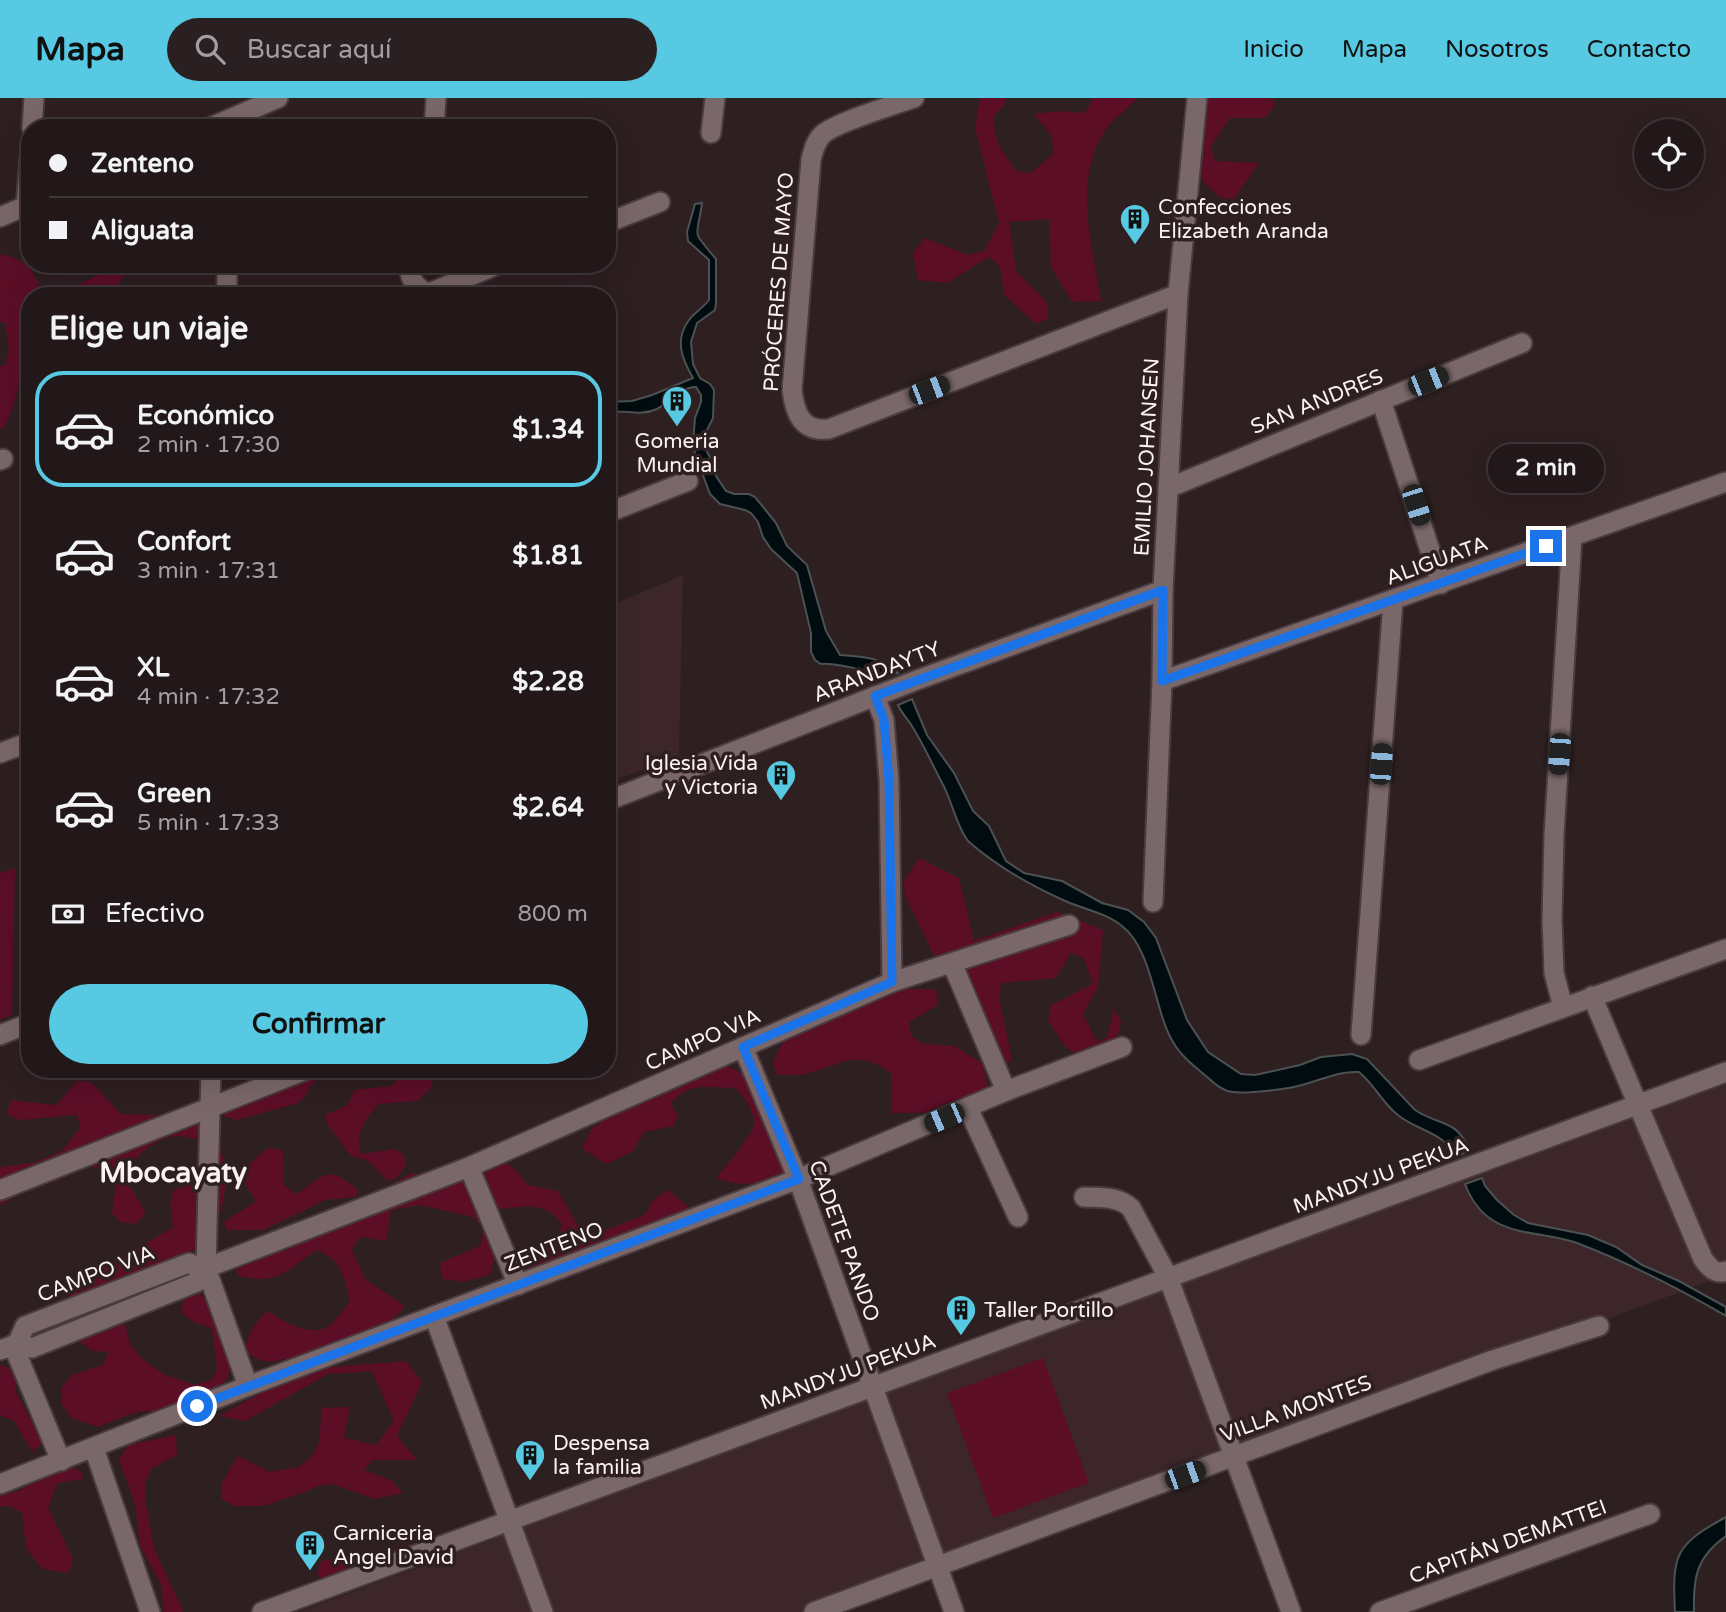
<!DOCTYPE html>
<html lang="es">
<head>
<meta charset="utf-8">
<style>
  :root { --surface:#221719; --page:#2a2022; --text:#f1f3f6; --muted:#a29fa2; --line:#3f3638; --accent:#57c9e2 }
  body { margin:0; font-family:"Varela Round",sans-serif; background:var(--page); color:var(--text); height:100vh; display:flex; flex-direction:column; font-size:26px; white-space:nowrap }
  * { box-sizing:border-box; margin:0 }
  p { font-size:23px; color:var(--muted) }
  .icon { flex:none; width:38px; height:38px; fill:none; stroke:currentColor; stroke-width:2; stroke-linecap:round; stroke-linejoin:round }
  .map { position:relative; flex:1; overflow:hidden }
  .details { position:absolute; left:21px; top:189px; width:595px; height:791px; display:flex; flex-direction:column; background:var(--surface); border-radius:28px; box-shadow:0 7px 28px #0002,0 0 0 2px var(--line) }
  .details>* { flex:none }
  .hud { position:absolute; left:21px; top:21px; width:595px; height:154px; border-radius:28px; box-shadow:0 7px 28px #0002,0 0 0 2px var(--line); display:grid; align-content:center; height:154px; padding:0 28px; background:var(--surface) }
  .tools { position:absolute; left:1634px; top:21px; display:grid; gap:14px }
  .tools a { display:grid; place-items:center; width:70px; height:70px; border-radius:50%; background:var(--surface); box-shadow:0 7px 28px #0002,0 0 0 2px var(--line); font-size:35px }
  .end { position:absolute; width:32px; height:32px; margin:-16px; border:9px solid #1a73e8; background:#fff; box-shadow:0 0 0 4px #fff }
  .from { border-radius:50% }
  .bubble { position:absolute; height:49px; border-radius:24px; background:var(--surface); box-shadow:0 7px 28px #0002,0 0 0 2px var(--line); font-size:23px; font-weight:800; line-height:49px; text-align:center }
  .car { position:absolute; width:21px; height:42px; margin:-21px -10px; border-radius:9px; box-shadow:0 0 5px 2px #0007; background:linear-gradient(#222 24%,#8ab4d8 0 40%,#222 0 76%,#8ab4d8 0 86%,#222 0) }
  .hud b { display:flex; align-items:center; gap:24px; height:66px; font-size:26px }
  .hud b+b { border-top:2px solid var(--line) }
  .hud i { width:18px; height:18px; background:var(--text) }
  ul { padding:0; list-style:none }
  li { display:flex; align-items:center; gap:21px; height:116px; margin:0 14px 10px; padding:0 14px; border:4px solid transparent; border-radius:28px }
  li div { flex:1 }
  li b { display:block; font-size:26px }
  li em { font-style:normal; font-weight:800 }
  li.active { border-color:var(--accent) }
  li>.icon { width:63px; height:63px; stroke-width:1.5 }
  h2 { padding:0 28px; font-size:32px; line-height:84px }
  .pay { display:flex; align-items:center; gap:18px; height:77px; padding:0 28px; font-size:26px }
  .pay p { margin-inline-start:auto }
  .cta { display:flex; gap:14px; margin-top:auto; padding:14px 28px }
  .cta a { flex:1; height:80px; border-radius:42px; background:var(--accent); color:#111; font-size:28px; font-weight:800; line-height:80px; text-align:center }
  header { display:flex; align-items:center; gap:42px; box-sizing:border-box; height:98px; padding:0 35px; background:var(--accent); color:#111 }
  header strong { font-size:33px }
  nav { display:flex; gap:38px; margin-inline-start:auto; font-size:24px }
  .search { width:490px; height:63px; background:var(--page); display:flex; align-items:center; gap:18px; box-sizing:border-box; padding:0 24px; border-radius:38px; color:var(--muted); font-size:26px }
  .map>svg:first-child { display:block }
  .built { fill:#3c262a }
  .green { fill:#5c0e27 }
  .water { fill:#000c0f; stroke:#4c5153; stroke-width:2 }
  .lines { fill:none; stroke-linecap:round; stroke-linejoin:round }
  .minor-casing { stroke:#493b3e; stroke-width:23 }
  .tertiary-casing { stroke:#493b3e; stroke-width:23 }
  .minor { stroke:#7a6769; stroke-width:19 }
  .tertiary { stroke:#7a6769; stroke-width:19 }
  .route { stroke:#1a73e8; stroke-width:9 }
  .labels { text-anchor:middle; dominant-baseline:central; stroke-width:7; stroke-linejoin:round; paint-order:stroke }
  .poi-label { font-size:21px; fill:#fdf2f3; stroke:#2e1f21; text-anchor:start }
  .street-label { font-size:21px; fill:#fdf2f3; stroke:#2e1f21 }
  .district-label { font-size:28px; font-weight:bold; fill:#fdf2f3; stroke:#2e1f21 }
</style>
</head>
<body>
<header>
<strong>Mapa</strong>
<div class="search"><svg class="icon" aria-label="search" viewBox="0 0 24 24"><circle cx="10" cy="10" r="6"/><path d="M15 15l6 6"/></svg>Buscar aquí</div>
<nav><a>Inicio</a><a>Mapa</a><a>Nosotros</a><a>Contacto</a></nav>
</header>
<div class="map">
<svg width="1726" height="1514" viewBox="0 0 1726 1514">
  <rect width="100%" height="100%" fill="#2e1f21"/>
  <g class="built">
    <polygon points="683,477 679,658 607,685 607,509"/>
    <polygon points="1726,980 1726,1177 815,1514 299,1514"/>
  </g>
  <g class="green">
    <path d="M980 0H1006L1004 7 994 18C993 41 1003 55 1016 73L1031 75 1053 56 1052 39 1034 16 1061 13 1085 15 1093 0H1138C1128 10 1115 19 1107 30 1071 80 1093 148 1101 203L1072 204 1051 169 1049 121 1009 124 1016 173 1048 206V220L1036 226 1004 197 1000 168 989 159 947 185 918 182 913 155 925 140 968 157 984 153 999 125 975 30Z"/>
    <polygon points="1208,0 1267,0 1273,1 1275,7 1265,20 1230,20 1211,48 1215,63 1259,65 1234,101 1220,100 1200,80"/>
    <path d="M0 156C27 162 31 169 42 193L40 198H30V216L27 219C24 246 20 315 0 332V269L5 266 9 250 5 226 0 223Z"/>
    <path d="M111 166H134L118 185 116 198H58C74 185 102 180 111 166Z"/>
    <path d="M919 760 959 780 974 843 1057 814 1103 832 1098 889 1083 916 1097 944 1107 940 1114 911 1121 923 1114 955 1102 962C1067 955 1067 953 1048 922L1051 907C1067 901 1077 892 1093 886L1084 860 1071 855 1056 880 1001 885 999 899 1012 962 990 973 906 800 903 784Z"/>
    <polygon points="15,770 12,917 0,922 0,775"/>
    <path d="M886 891H936L938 907 909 924 911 938 924 946 954 948 982 965 990 996 985 1014 892 1015 891 975C855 950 844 966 809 975 798 978 786 977 776 977L773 963 788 935Z"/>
    <path d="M718 961 770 993 779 1009 790 1056 787 1074C768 1086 737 1090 717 1080 724 1071 750 1038 753 1030 757 1015 745 1000 736 990 710 990 688 982 671 1006L678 1018 673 1028 644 1034 632 1054 606 1066 582 1050 592 1030 660 984Z"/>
    <polygon points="310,971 371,971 361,983 322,973 299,1005 237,1022 221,1017 221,1009"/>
    <path d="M397 971H433L432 989 417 1003 378 1006C365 1025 355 1033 361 1056L395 1051 404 1058 406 1068 395 1081 388 1083 368 1063 350 1057 326 1024V1017L347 1007 355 992 392 988 401 977Z"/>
    <path d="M77 983 91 984 121 1016 201 1019 212 1029 229 1074 217 1131 201 1149 126 1185 97 1196 67 1199V1183C110 1172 135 1149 173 1130L170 1103 173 1093 202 1081 201 1043C168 1030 150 1046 128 1068V1085L146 1115 136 1126 121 1124 112 1115 116 1086 107 1075 89 1067 71 1071 59 1082 25 1093 0 1107V1069L36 1064 62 1053 80 1030 77 1017 19 1022 7 1016 11 1002 56 1007Z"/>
    <path d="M268 1050 283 1052 284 1087 296 1096C327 1077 326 1065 358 1092L356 1099 325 1102 263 1132H227L224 1124 256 1103 238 1075Z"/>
    <path d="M505 1064 517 1073 528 1087 558 1093 583 1137 597 1136 642 1118 646 1115 654 1101 668 1092 689 1109 669 1128 592 1148 531 1174 514 1173 503 1161 514 1150 529 1154 557 1144 562 1126C544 1102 524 1109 497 1111L499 1132 491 1176 464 1184 442 1181 440 1165 480 1148 484 1130 473 1119 419 1107 391 1112 386 1143 360 1139 352 1152 365 1181 405 1208 389 1226 324 1252 277 1263H262L245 1254C248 1235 254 1225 268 1213 283 1223 309 1239 327 1229 336 1224 344 1210 350 1203 343 1178 343 1163 317 1152 284 1174 279 1187 238 1178L234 1163 245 1156 285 1153 411 1075 454 1078 477 1098 475 1081Z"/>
    <polygon points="198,1195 241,1233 227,1281 207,1301 179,1312 136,1314 98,1329 71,1320 62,1307 62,1289 72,1277 103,1267 108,1254 93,1253 80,1244 82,1229 124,1222 130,1246 141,1260 165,1277 195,1287 213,1281 217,1270 212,1230 198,1226 181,1215 184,1200"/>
    <polygon points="1043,1260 1089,1385 993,1420 947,1295"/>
    <polygon points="406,1263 422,1284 397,1338 417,1362 373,1362 364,1372 391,1382 403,1395 375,1401 332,1386 318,1388 305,1394 263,1408 234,1408 221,1401 221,1386 238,1358 270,1374 299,1369 312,1358 319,1344 322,1310 350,1309 344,1340 376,1347 394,1323 372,1273 328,1276 245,1323 219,1318 305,1271"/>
    <polygon points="0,1267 7,1269 16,1279 16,1294 43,1345 32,1354 14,1323 0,1317"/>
    <polygon points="176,1337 177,1357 151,1371 145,1385 145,1402 154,1450 183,1512 182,1514 164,1514 161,1487 140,1448 135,1406 119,1362 128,1347"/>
    <polygon points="67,1368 82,1374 83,1381 57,1385 48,1410 73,1461 69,1475 42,1471 26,1450 22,1415 10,1408 0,1409 0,1396 16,1394"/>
    <polygon points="419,1444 430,1448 329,1486 317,1477 321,1463 380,1454"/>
  </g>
  <g class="water">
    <path d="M702 105C697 142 690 130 716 161V206L715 212 697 225 691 244 693 266 700 280 710 286 714 292 713 320 705 336V350L713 365 716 378 726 393 734 396H749L755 399 776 425 787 448 807 467 826 533 840 557C858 558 887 560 898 575L885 579C879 574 828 564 821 566L815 562 811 554V535L797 475 771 451 763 439 758 424 751 415 745 412 720 406 710 396 695 356 693 345 695 320 701 304V297L696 289C681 289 670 304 657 311 639 319 625 311 607 314V304L632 303 652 297 693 280C682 261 674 242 689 222 694 215 703 210 709 202V162L688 143 687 134 695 106Z"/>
    <path d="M912 601 927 637 954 675 973 713 989 728 1006 763 1024 775 1062 783 1102 805 1128 812 1144 824 1156 840 1187 922 1208 954 1241 976 1255 977 1300 967 1321 959 1352 956 1367 961 1415 1012C1441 1029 1456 1020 1470 1053L1456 1058C1444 1035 1419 1033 1399 1018 1382 1005 1375 987 1359 974 1337 973 1322 982 1302 987 1288 991 1248 996 1233 994 1222 993 1214 985 1206 978 1194 968 1181 958 1173 944 1154 913 1153 852 1122 828 1105 814 1082 811 1063 802 1030 787 996 768 968 743 955 726 952 701 941 683 931 664 922 643 910 625 905 618 901 614 898 607Z"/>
    <path d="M1482 1080 1485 1088 1497 1102 1514 1117 1528 1125 1588 1137 1616 1149 1642 1167 1679 1183 1726 1209V1218C1678 1190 1629 1165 1577 1145 1550 1135 1519 1138 1494 1123 1479 1114 1471 1102 1465 1086Z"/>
    <path d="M1726 1419V1438C1696 1459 1693 1480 1694 1514H1675C1672 1456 1675 1447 1726 1419Z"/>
  </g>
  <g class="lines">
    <g class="minor-casing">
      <g id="minor">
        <path d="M914 0C894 7 834 25 822 37 815 44 813 54 811 62L792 292C795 316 802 334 829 331L1178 196"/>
        <polyline points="32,30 34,0"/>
        <polyline points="209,30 278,0"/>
        <polyline points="434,30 436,0"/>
        <polyline points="711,35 715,0"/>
        <polyline points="26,108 30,58"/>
        <polyline points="0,119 30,106"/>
        <polyline points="607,125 660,104"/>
        <path d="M411 166C407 181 416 188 427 196L499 166"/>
        <polyline points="227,198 227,166"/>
        <polyline points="1381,302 1441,486"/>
        <polyline points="0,362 3,361"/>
        <polyline points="1168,390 1522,245"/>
        <polyline points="607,415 688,383"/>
        <polyline points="1162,583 1726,384"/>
        <polyline points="875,598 884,622 889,682 892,884"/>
        <polyline points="0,655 30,644"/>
        <polyline points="607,703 917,582 1163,492"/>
        <polyline points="1153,804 1162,583 1163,492 1178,196 1197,0"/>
        <polyline points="952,865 1006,993"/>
        <path d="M1592 898 1703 1161C1709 1169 1715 1177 1726 1173"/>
        <polyline points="1563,909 1554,875 1552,822 1554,737 1572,439"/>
        <polyline points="0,937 30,925"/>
        <polyline points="1361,937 1393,503"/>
        <polyline points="743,949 798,1081 954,1514"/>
        <polyline points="1419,962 1726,851"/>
        <polyline points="211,971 206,1170 248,1288"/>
        <polyline points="968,1010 1018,1119"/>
        <polyline points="469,1069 518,1187"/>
        <polyline points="0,1092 308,971"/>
        <path d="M1084 1099C1101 1100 1118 1098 1131 1110L1168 1179 1291 1514"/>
        <polyline points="434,1218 543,1514"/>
        <polyline points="17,1246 25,1228 189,1165 202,1171 206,1170 469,1069 892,884 1069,827"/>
        <polyline points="13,1247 61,1363"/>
        <polyline points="0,1252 17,1246 32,1250 197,1184 202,1171"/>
        <polyline points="94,1350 150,1514"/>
        <polyline points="0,1386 248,1288 798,1081 1006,993 1122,949"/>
        <polyline points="814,1514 1493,1262 1599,1228"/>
        <polyline points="1380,1514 1650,1416"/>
      </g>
    </g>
    <g class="tertiary-casing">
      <polyline id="tertiary" points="262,1514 1726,974"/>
    </g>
    <use href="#minor" class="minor"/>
    <use href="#tertiary" class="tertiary"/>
  </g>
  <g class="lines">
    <polyline class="route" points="197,1308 799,1081 743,949 892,884 889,682 884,622 875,598 1163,492 1162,583 1546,448"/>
  </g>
  <defs>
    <g id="building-pin" transform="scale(1.575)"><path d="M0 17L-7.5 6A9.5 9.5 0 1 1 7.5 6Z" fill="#57c9e2" stroke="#2e1f21"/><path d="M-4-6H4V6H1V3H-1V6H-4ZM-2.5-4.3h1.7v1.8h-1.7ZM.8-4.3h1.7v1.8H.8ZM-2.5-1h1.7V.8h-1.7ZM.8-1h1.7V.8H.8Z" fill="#111"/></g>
  </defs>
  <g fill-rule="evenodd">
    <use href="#building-pin" x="1135" y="121"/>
    <use href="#building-pin" x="677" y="303"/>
    <use href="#building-pin" x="781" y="677"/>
    <use href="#building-pin" x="961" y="1212"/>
    <use href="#building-pin" x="530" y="1357"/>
    <use href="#building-pin" x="310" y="1447"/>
  </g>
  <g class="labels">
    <g class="poi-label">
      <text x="1158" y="109">Confecciones<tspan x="1158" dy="24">Elizabeth Aranda</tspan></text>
      <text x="677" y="343" text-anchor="middle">Gomeria<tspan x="677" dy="24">Mundial</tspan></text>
      <text x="758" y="665" text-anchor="end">Iglesia Vida<tspan x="758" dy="24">y Victoria</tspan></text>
      <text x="984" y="1212">Taller Portillo</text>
      <text x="553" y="1345">Despensa<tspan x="553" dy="24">la familia</tspan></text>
      <text x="333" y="1435">Carniceria<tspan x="333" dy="24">Angel David</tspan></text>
    </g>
    <g class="street-label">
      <text transform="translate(779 184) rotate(-86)">PRÓCERES DE MAYO</text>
      <text transform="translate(1317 304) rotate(-22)">SAN ANDRES</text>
      <text transform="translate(1147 359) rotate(-87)">EMILIO JOHANSEN</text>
      <text transform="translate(1437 463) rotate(-20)">ALIGUATA</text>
      <text transform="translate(877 574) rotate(-21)">ARANDAYTY</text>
      <text transform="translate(703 942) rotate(-24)">CAMPO VIA</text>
      <text transform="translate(1381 1078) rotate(-20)">MANDYJU PEKUA</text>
      <text transform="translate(844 1143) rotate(70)">CADETE PANDO</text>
      <text transform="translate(554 1149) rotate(-21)">ZENTENO</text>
      <text transform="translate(96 1176) rotate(-21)">CAMPO VIA</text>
      <text transform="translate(848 1274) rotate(-20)">MANDYJU PEKUA</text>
      <text transform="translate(1296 1311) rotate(-20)">VILLA MONTES</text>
      <text transform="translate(1508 1444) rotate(-20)">CAPITÁN DEMATTEI</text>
    </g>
    <g class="district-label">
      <text x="173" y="1075">Mbocayaty</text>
    </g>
  </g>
</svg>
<div class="tools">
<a><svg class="icon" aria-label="locate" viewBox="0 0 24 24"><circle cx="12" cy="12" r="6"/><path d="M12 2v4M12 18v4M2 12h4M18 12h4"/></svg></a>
</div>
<i class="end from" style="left:197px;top:1308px"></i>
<i class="end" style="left:1546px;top:448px"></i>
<div class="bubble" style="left:1488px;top:346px;width:116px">2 min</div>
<i class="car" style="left:1428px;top:283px;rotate:68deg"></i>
<i class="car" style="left:929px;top:292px;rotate:69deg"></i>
<i class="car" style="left:1416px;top:407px;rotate:162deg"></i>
<i class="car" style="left:1559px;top:656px;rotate:184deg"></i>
<i class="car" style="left:1381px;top:666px;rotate:4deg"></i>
<i class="car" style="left:944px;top:1020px;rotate:247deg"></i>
<i class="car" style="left:1185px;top:1377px;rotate:70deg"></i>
<div class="hud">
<b><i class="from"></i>Zenteno</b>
<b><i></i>Aliguata</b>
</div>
<section class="details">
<h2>Elige un viaje</h2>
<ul>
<li class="active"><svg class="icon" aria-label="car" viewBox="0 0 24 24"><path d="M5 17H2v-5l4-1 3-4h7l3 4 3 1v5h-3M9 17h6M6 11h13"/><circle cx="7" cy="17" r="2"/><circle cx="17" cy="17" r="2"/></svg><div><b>Económico</b><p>2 min · 17:30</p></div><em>$1.34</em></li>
<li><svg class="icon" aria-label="car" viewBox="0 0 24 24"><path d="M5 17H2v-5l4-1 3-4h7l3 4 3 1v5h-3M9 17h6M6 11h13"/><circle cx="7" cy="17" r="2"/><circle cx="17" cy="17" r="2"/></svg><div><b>Confort</b><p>3 min · 17:31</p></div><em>$1.81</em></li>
<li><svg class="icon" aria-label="car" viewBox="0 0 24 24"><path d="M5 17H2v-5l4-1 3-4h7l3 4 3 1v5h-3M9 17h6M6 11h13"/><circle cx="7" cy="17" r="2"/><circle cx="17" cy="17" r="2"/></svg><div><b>XL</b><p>4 min · 17:32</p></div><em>$2.28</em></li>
<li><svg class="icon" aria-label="car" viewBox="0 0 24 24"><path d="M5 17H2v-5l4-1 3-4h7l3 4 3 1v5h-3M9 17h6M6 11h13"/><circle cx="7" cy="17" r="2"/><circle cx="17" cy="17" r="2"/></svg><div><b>Green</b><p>5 min · 17:33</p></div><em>$2.64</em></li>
</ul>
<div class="pay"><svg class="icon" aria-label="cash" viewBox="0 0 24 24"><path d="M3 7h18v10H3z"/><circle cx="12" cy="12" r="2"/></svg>Efectivo<p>800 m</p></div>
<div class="cta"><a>Confirmar</a></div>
</section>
</div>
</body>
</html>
